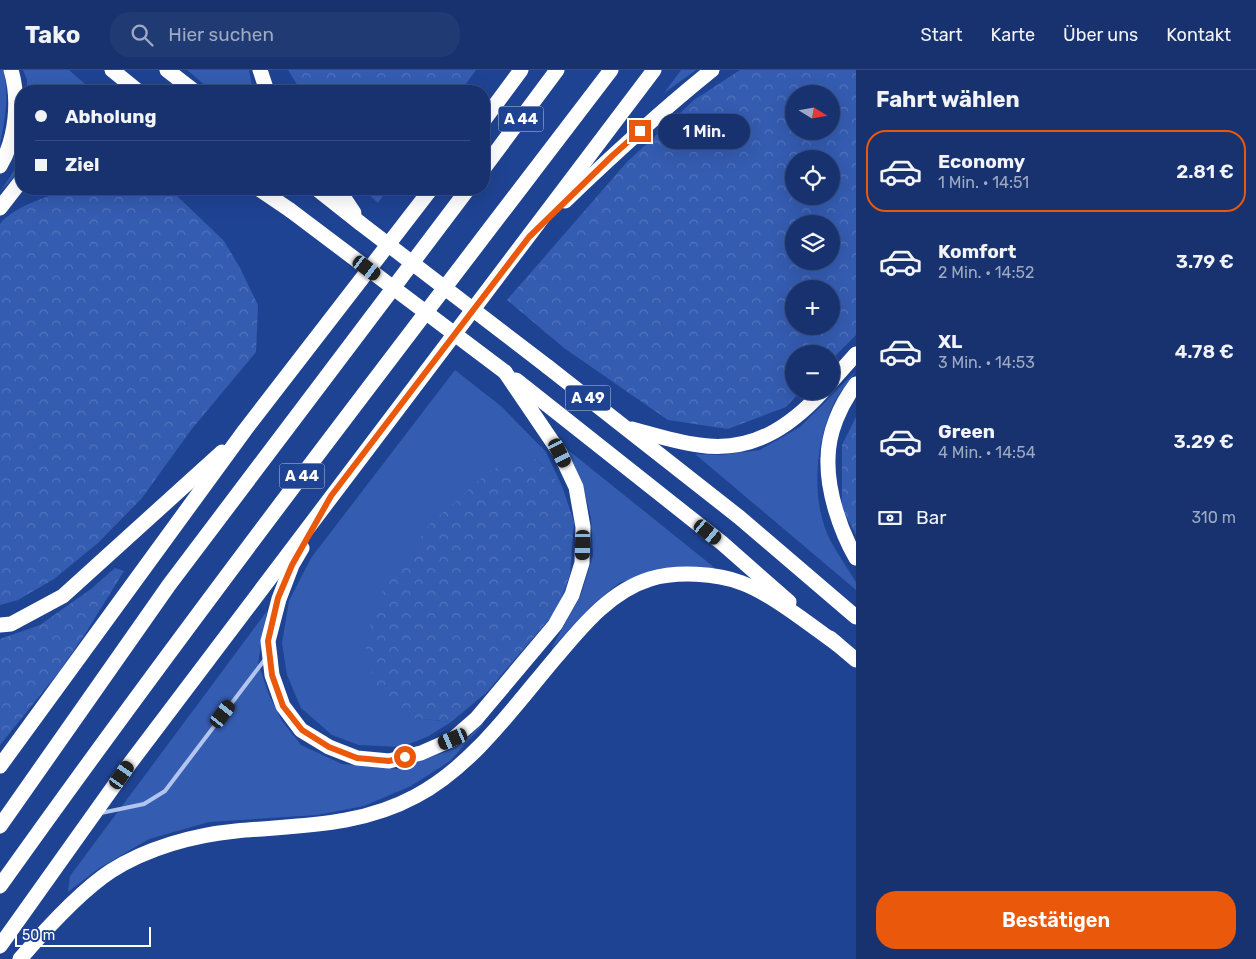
<!DOCTYPE html>
<html lang="de">
<head>
<meta charset="utf-8">
<style>
  :root { --surface:#17326e; --page:#203a73; --text:#f1f3f6; --muted:#9eaac2; --line:#364d81; --accent:#ea580c }
  body { margin:0; font-family:Rubik,sans-serif; background:var(--page); color:var(--text); height:100vh; display:flex; flex-direction:column; font-size:19px; white-space:nowrap }
  * { box-sizing:border-box; margin:0 }
  p { font-size:16px; color:var(--muted) }
  .icon { flex:none; width:28px; height:28px; fill:none; stroke:currentColor; stroke-width:2; stroke-linecap:round; stroke-linejoin:round }
  .map { position:relative; flex:1; overflow:hidden }
  .drawer { display:flex; flex-direction:column; background:var(--surface); width:400px }
  .drawer>* { flex:none }
  .guide { position:absolute; left:15px; top:15px; width:475px; height:110px; border-radius:20px; box-shadow:0 5px 20px #0002,0 0 0 1px var(--line); display:grid; align-content:center; height:110px; padding:0 20px; background:var(--surface) }
  .needle { width:32px; rotate:101deg }
  .tools { position:absolute; left:785px; top:15px; display:grid; gap:10px }
  .tools a { display:grid; place-items:center; width:55px; height:55px; border-radius:50%; background:var(--surface); box-shadow:0 5px 20px #0002,0 0 0 1px var(--line); font-size:25px }
  .scale { position:absolute; left:15px; bottom:12px; width:136px; box-sizing:border-box; padding-left:5px; border:2px solid #fff; border-top:0; font-size:14px; line-height:18px; white-space:nowrap; color:#fff; -webkit-text-stroke:4px #1f4393; paint-order:stroke }
  .end { position:absolute; width:22px; height:22px; margin:-11px; border:6px solid #ea580c; background:#fff; box-shadow:0 0 0 2px #fff }
  .from { border-radius:50% }
  .bubble { position:absolute; height:35px; border-radius:18px; background:var(--surface); box-shadow:0 5px 20px #0002,0 0 0 1px var(--line); font-size:16px; font-weight:600; line-height:35px; text-align:center }
  .car { position:absolute; width:15px; height:30px; margin:-15px -8px; border-radius:6px; box-shadow:0 0 4px 1px #0007; background:linear-gradient(#222 24%,#8ab4d8 0 40%,#222 0 76%,#8ab4d8 0 86%,#222 0) }
  .guide b { display:flex; align-items:center; gap:18px; height:48px; font-size:19px }
  .guide b+b { border-top:1px solid var(--line) }
  .guide i { width:12px; height:12px; background:var(--text) }
  ul { padding:0; list-style:none }
  li { display:flex; align-items:center; gap:15px; height:82px; margin:0 10px 8px; padding:0 10px; border:2px solid transparent; border-radius:20px }
  li div { flex:1 }
  li b { display:block; font-size:19px }
  li em { font-style:normal; font-weight:600 }
  li.active { border-color:var(--accent) }
  li>.icon { width:45px; height:45px; stroke-width:1.5 }
  h2 { padding:0 20px; font-size:22px; line-height:60px }
  .pay { display:flex; align-items:center; gap:12px; height:55px; padding:0 20px; font-size:19px }
  .pay p { margin-inline-start:auto }
  .button { display:flex; gap:10px; margin-top:auto; padding:10px 20px }
  .button a { flex:1; height:58px; border-radius:20px; background:var(--accent); color:#fff; font-size:20px; font-weight:600; line-height:58px; text-align:center }
  header { display:flex; align-items:center; gap:30px; box-sizing:border-box; height:70px; padding:0 25px; background:var(--surface); border-bottom:1px solid var(--line) }
  header strong { font-size:24px }
  nav { display:flex; gap:28px; margin-inline-start:auto; font-size:18px }
  .search { width:350px; height:45px; background:var(--page); display:flex; align-items:center; gap:12px; box-sizing:border-box; padding:0 18px; border-radius:20px; color:var(--muted); font-size:19px }
  main { display:flex; flex:1; min-height:0 }
  .map>svg:first-child { display:block }
  .grass { fill:#345cb1 }
  .forest { fill:url(#forest-crowns); fill-rule:evenodd }
  .lines { fill:none; stroke-linecap:round; stroke-linejoin:round }
  .lane { stroke:#b2c5ee; stroke-width:4 }
  .highway { stroke:#fff; stroke-width:15 }
  .highway-bridge { stroke:#fff; stroke-width:15 }
  .route { stroke:#ea580c; stroke-width:6 }
  .labels { text-anchor:middle; dominant-baseline:central; stroke-width:4; stroke-linejoin:round; paint-order:stroke }
  .shield { fill:#1f4393; stroke:#bcc7df; stroke-width:1 }
  .shield-label { font-size:15px; font-weight:bold; fill:#fff }
</style>
</head>
<body>
<header>
<strong>Tako</strong>
<div class="search"><svg class="icon" aria-label="search" viewBox="0 0 24 24"><circle cx="10" cy="10" r="6"/><path d="M15 15l6 6"/></svg>Hier suchen</div>
<nav><a>Start</a><a>Karte</a><a>Über uns</a><a>Kontakt</a></nav>
</header>
<main>
<div class="map">
<svg width="856" height="889" viewBox="0 0 856 889">
  <defs>
    <pattern id="forest-crowns" width="20" height="18" patternUnits="userSpaceOnUse" patternTransform="scale(1.25)"><rect width="20" height="18" fill="#345cb1"/><path d="M2 6a3 3 0 1 1 6 0M12 15a3 3 0 1 1 6 0" fill="none" stroke="#5274bd"/></pattern>
  </defs>
  <rect width="100%" height="100%" fill="#1f4393"/>
  <g class="grass">
    <path d="M0 0H3C10 25 5 49 0 74Z"/>
    <polygon points="23,0 69,0 93,21 27,21 27,10"/>
    <polygon points="187,0 249,0 252,15 256,21 212,21"/>
    <polygon points="681,0 696,0 664,23"/>
    <polygon points="21,73 21,99 0,122 15,99"/>
    <polygon points="362,119 388,119 378,133"/>
    <polygon points="455,300 502,337 546,382 562,416 536,389 415,648 451,652 427,667 401,677 359,675 332,665 301,638 287,605 282,573 289,531 311,488"/>
    <path d="M856 301C848 313 836 326 831 340 815 378 811 431 830 470 838 484 847 498 856 512V520L695 384 721 385 760 380 800 357Z"/>
    <polygon points="563,376 715,498 681,497 659,499 619,513 591,536 551,579 581,525 593,485 591,448 582,412"/>
    <polygon points="267,541 258,593 269,625 282,651 301,675 342,694 398,699 456,678 485,652 450,691 411,716 364,736 317,745 209,752 149,769 98,799 68,822 70,806"/>
  </g>
  <g class="forest">
    <polygon points="288,0 476,0 461,21 301,21"/>
    <path d="M740 0H856V265L831 290V284H794V321H801L786 337 728 359 668 350 564 278 507 230 627 92 694 30ZM794 24H831V61H794ZM794 89H831V126H794ZM794 154H831V191H794ZM794 219H831V256H794Z"/>
    <path d="M71 119H163L175 124 224 171 240 198 258 235 256 282 191 360 142 428 98 473 54 509 18 530 0 535V154C14 136 49 126 71 119Z"/>
    <polygon points="856,347 856,465 842,439 842,375"/>
    <polygon points="536,389 562,416 574,452 570,505 557,540 486,623 451,652 415,648 378,624 365,574 379,527 429,455 492,399"/>
    <polygon points="115,498 124,501 85,564 58,603 0,675 0,569 40,555 91,519"/>
  </g>
  <g class="lines">
    <polyline class="lane" points="101,743 144,734 165,721 266,588"/>
    <g class="highway">
      <polyline points="112,0 138,21"/>
      <polyline points="167,0 194,21"/>
      <polyline points="260,0 267,21"/>
      <polyline points="484,50 521,0"/>
      <path d="M0 96C16 69 20 30 11 0"/>
      <polyline points="484,98 557,0"/>
      <polyline points="259,119 290,140"/>
      <polyline points="317,119 360,153"/>
      <polyline points="338,119 354,143"/>
      <path d="M565 131C613 85 661 41 712 0"/>
      <polyline points="0,138 21,111"/>
      <polyline points="548,297 739,447 856,547"/>
      <polyline points="516,310 722,473 789,532"/>
      <polyline points="831,312 856,284"/>
      <path d="M856 314C840 335 828 363 828 389 827 421 840 460 856 488"/>
      <path d="M632 359C654 365 676 372 699 375 751 383 789 358 823 321"/>
      <polyline points="302,478 292,495 279,529 268,571 272,605 283,636 301,660 329,677 357,688 389,691 421,683 453,669 476,649 555,555 572,525 582,493 583,457 576,417 560,383 505,302"/>
      <polyline points="0,555 11,554 63,526 222,382"/>
      <polyline points="830,568 856,590"/>
      <polyline points="0,696 245,360 431,119"/>
      <polyline points="0,756 169,515 468,119"/>
      <path d="M0 816C197 539 405 270 611 0"/>
      <polyline points="0,876 131,692 654,0"/>
      <path d="M20 889C45 860 79 822 111 801 147 778 194 765 236 761 299 755 359 757 416 726 473 696 516 634 557 586 583 555 611 521 650 509 676 501 717 503 742 513 772 524 810 555 837 574"/>
    </g>
    <g class="highway-bridge">
      <polyline points="290,140 505,302"/>
      <polyline points="360,153 548,297"/>
    </g>
  </g>
  <g class="lines">
    <polyline class="route" points="405,687 389,691 357,688 329,677 302,660 283,636 272,605 268,571 278,528 292,495 331,426 529,167 612,86 640,61"/>
  </g>
  <g class="labels">
    <g class="shield">
      <rect x="498.5" y="36.5" width="45" height="25" rx="4"/>
      <rect x="565.5" y="315.5" width="45" height="25" rx="4"/>
      <rect x="279.5" y="393.5" width="45" height="25" rx="4"/>
    </g>
    <g class="shield-label">
      <text x="521" y="49">A 44</text>
      <text x="588" y="328">A 49</text>
      <text x="302" y="406">A 44</text>
    </g>
  </g>
</svg>
<div class="tools">
<a><svg class="needle" viewBox="-14 -14 28 28"><path d="M0-13l5 13h-10z" fill="#e53935"/><path d="M0 13l5-13h-10z" fill="#9eaac2"/></svg></a>
<a><svg class="icon" aria-label="locate" viewBox="0 0 24 24"><circle cx="12" cy="12" r="6"/><path d="M12 2v4M12 18v4M2 12h4M18 12h4"/></svg></a>
<a><svg class="icon" aria-label="layers" viewBox="0 0 24 24"><path d="M12 4l9 5-9 5-9-5zM3 14l9 5 9-5"/></svg></a>
<a>+</a>
<a>−</a>
</div>
<div class="scale">50 m</div>
<i class="end from" style="left:405px;top:687px"></i>
<i class="end" style="left:640px;top:61px"></i>
<div class="bubble" style="left:658px;top:44px;width:92px">1 Min.</div>
<i class="car" style="left:367px;top:198px;rotate:127deg"></i>
<i class="car" style="left:560px;top:383px;rotate:153deg"></i>
<i class="car" style="left:708px;top:462px;rotate:129deg"></i>
<i class="car" style="left:583px;top:475px;rotate:181deg"></i>
<i class="car" style="left:223px;top:644px;rotate:37deg"></i>
<i class="car" style="left:453px;top:669px;rotate:247deg"></i>
<i class="car" style="left:122px;top:705px;rotate:35deg"></i>
<div class="guide">
<b><i class="from"></i>Abholung</b>
<b><i></i>Ziel</b>
</div>
</div>
<section class="drawer">
<h2>Fahrt wählen</h2>
<ul>
<li class="active"><svg class="icon" aria-label="car" viewBox="0 0 24 24"><path d="M5 17H2v-5l4-1 3-4h7l3 4 3 1v5h-3M9 17h6M6 11h13"/><circle cx="7" cy="17" r="2"/><circle cx="17" cy="17" r="2"/></svg><div><b>Economy</b><p>1 Min. · 14:51</p></div><em>2.81 €</em></li>
<li><svg class="icon" aria-label="car" viewBox="0 0 24 24"><path d="M5 17H2v-5l4-1 3-4h7l3 4 3 1v5h-3M9 17h6M6 11h13"/><circle cx="7" cy="17" r="2"/><circle cx="17" cy="17" r="2"/></svg><div><b>Komfort</b><p>2 Min. · 14:52</p></div><em>3.79 €</em></li>
<li><svg class="icon" aria-label="car" viewBox="0 0 24 24"><path d="M5 17H2v-5l4-1 3-4h7l3 4 3 1v5h-3M9 17h6M6 11h13"/><circle cx="7" cy="17" r="2"/><circle cx="17" cy="17" r="2"/></svg><div><b>XL</b><p>3 Min. · 14:53</p></div><em>4.78 €</em></li>
<li><svg class="icon" aria-label="car" viewBox="0 0 24 24"><path d="M5 17H2v-5l4-1 3-4h7l3 4 3 1v5h-3M9 17h6M6 11h13"/><circle cx="7" cy="17" r="2"/><circle cx="17" cy="17" r="2"/></svg><div><b>Green</b><p>4 Min. · 14:54</p></div><em>3.29 €</em></li>
</ul>
<div class="pay"><svg class="icon" aria-label="cash" viewBox="0 0 24 24"><path d="M3 7h18v10H3z"/><circle cx="12" cy="12" r="2"/></svg>Bar<p>310 m</p></div>
<div class="button"><a>Bestätigen</a></div>
</section>
</main>
</body>
</html>
